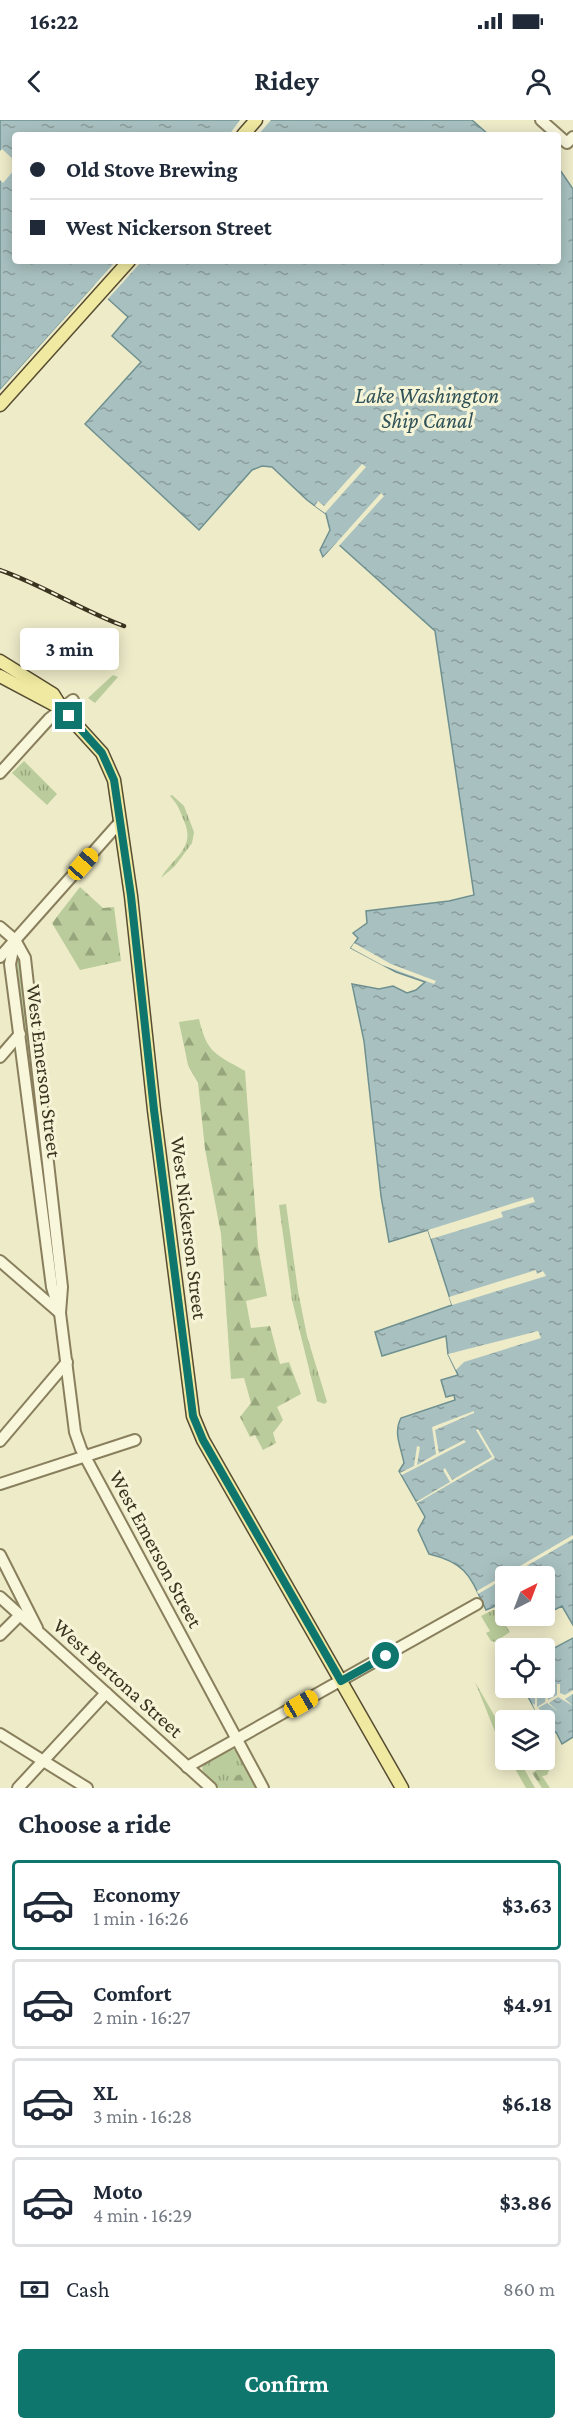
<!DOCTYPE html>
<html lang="en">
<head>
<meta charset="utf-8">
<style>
  :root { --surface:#fff; --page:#f6f6f7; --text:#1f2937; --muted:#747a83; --line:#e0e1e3; --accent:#0f766e }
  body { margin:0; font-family:"Crimson Pro",serif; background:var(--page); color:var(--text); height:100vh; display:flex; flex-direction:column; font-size:22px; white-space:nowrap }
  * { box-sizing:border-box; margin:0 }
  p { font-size:20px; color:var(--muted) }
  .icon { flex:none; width:33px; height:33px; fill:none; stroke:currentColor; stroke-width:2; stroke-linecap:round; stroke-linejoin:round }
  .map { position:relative; height:1668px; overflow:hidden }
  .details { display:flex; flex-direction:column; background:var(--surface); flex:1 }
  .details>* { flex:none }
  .guide { position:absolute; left:12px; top:12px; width:549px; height:132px; border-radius:6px; box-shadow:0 3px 15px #0003; display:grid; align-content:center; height:132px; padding:0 18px; background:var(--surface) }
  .needle { width:39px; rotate:42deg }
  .fabs { position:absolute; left:495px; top:1446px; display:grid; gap:12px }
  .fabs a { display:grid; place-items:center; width:60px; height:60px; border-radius:6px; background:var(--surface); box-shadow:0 3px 15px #0003; font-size:30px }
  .end { position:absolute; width:27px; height:27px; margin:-14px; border:8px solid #0f766e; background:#fff; box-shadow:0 0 0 3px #fff }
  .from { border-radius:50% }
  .bubble { position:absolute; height:42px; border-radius:6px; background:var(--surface); box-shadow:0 3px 15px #0003; font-size:20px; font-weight:700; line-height:42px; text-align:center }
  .car { position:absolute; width:18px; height:36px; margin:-18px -9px; border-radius:8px; box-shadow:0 0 4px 2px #0007; background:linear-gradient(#f5c518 24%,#345 0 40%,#f5c518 0 76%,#345 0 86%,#f5c518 0) }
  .guide b { display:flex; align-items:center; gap:21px; height:57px; font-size:22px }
  .guide b+b { border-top:2px solid var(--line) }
  .guide i { width:15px; height:15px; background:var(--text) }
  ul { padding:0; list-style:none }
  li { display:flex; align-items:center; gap:18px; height:90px; margin:0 12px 9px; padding:0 6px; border:3px solid var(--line); border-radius:6px }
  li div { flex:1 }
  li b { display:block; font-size:22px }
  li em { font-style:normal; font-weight:700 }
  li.active { border-color:var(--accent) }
  li>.icon { width:54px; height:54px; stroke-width:1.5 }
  h2 { padding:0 18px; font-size:27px; line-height:72px }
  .pay { display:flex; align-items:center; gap:15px; height:66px; padding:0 18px; font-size:22px }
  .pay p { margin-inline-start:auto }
  .action { display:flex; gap:12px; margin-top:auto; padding:12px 18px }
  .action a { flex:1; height:69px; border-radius:6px; background:var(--accent); color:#fff; font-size:24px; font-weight:700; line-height:69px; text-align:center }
  .status { display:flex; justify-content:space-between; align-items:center; height:42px; padding:0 30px; background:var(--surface); direction:ltr }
  .status svg { height:16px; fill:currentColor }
  header { display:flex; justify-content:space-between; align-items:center; height:78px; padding:0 18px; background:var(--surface); font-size:27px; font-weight:700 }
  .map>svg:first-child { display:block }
  .grass { fill:url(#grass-tufts) }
  .forest { fill:url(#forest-firs) }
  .water { fill:url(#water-ripples); stroke:#6f9090; stroke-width:1.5 }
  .pier { fill:#edebc8 }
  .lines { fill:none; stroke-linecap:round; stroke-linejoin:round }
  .stream { stroke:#6f9090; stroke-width:2 }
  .minor-casing { stroke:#897f5d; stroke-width:14 }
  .major-casing { stroke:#574c31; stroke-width:15 }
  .minor { stroke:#f8f6db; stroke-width:10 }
  .major { stroke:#efe9a1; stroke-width:12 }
  .rail-casing { stroke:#3a3320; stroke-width:4.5 }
  .rail { stroke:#f5f4d7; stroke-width:2; stroke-dasharray:7; stroke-linecap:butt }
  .route { stroke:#0f766e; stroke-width:8 }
  .labels { text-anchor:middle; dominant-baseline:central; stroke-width:6; stroke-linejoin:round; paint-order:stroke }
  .street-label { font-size:21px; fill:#3a3320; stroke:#f5f4d7 }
  .water-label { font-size:22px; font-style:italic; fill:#305259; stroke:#f5f4d7 }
</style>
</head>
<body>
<div class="status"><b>16:22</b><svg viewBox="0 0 49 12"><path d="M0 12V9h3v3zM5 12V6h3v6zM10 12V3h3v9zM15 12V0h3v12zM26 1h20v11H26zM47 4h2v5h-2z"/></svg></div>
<header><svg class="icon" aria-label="back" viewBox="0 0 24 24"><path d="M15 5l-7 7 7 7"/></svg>Ridey<svg class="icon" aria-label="person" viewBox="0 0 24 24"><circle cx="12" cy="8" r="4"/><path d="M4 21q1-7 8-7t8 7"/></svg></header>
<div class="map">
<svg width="573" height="1668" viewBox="0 0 573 1668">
  <defs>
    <pattern id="grass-tufts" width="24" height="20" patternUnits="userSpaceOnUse" patternTransform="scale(1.5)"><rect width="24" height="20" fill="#bacc9b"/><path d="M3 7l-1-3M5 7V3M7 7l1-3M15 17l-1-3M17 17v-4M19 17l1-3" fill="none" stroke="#98a67e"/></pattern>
    <pattern id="forest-firs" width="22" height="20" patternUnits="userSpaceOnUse" patternTransform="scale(1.5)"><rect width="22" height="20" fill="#bacc9b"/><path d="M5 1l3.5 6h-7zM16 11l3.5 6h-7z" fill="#98a67e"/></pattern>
    <pattern id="water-ripples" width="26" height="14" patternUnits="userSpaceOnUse" patternTransform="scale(1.5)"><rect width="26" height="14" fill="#a8c1c0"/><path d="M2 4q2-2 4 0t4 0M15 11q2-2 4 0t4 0" fill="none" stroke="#8a9d9c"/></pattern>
  </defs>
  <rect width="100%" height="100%" fill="#edebc8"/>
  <g class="grass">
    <polygon points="113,555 118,557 95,583 88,578"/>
    <polygon points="24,641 57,674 47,685 12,653"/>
    <path d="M172 675 184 686 194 712 192 723 175 746 161 758C174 736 196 728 184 701 180 691 178 684 170 676Z"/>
    <polygon points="16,835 19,838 27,879 40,991 33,991"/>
    <polygon points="286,1084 298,1171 307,1216 327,1282 324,1284 317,1281 292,1180 279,1085"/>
    <polygon points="493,1490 502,1490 506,1497 499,1500 502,1504 504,1503 510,1512 495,1522 491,1521 486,1513 490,1511 481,1496"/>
    <polygon points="475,1562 505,1614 505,1630 496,1614"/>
    <polygon points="233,1629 238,1632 258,1668 219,1668 203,1654 202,1646 204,1643"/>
    <polygon points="510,1640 519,1640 535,1668 526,1668"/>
  </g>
  <g class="forest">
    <polygon points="80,767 103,788 114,787 121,841 80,850 52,803"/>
    <path d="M199 899C207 934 216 934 245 951L258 1127 267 1176 246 1181 251 1208 270 1206 280 1244 289 1242 301 1274 277 1287 283 1300 273 1313 276 1323 263 1330 255 1315 250 1317 240 1297 251 1283 244 1258 231 1259 221 1114 205 1029 198 963 188 945 179 902Z"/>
    <polygon points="546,1644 551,1646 547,1655 542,1656 550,1668 542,1668 532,1653"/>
    <polygon points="242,1654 250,1660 252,1668 229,1668 229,1661 234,1656"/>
  </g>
  <g class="water">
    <path d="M0 0H472L489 15H15V141H558V47L573 69V1505L562 1486 544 1495V1456H506L505 1482 486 1490C471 1459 468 1443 429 1434L418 1410 425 1397 399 1351 404 1343C401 1327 393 1313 401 1298L455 1280 454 1275 446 1277 441 1260 458 1255 448 1234 446 1216 382 1236 375 1212 452 1185 428 1110 389 1122 381 1076 364 921 352 864 379 869 393 866 407 873 416 870 425 862 396 852 351 828 358 818 353 813 367 803 366 791 449 781 474 775 435 511 337 423 323 437 320 430 330 410 326 394 307 380 272 347 262 346 252 350 199 410 85 304 141 242 112 216 128 197 94 166 0 270Z"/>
    <polygon points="573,1518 573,1617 562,1624 556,1612 550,1615 545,1606 544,1600 541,1600 523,1568 544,1568 545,1533"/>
  </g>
  <g class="pier">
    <polygon points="240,0 271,0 258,15 229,15"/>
    <polygon points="2,29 15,41 15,49 3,63 0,60 0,31"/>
    <polygon points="116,141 142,141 106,181 94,170 0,273 0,270"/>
    <polygon points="362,344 366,347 325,393 315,386 318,381 324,386"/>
    <polygon points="381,373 384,376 338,427 325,440 321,440"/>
    <polygon points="354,823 391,844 436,861 434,864 382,845 351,828"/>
    <polygon points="533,1077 535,1082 501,1092 503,1097 431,1119 428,1110"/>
    <polygon points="536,1150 537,1154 543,1151 546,1156 452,1185 449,1177"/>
    <polygon points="538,1211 541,1218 464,1242 456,1250 448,1234"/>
    <polygon points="474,1291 474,1293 435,1310 439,1333 464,1320 466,1322 402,1355 400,1353 414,1346 417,1326 420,1327 417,1345 436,1334 432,1307"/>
    <polygon points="478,1309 495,1338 417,1383 416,1382 450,1362 443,1350 445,1348 452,1360 492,1337 476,1310"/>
    <polygon points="573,1415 573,1419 478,1474 477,1471"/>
    <polygon points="557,1564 560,1564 560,1573 565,1575 573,1570 573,1574 565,1579 573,1586 558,1577 549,1583 559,1592 547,1583 538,1588 549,1596 548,1598 535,1590 532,1583 535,1585 535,1576 537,1576 537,1587 545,1582 546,1571 548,1571 548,1580 557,1575"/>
  </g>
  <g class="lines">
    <polyline class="stream" points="68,1606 92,1579"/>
    <g class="minor-casing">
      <g id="minor">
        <polyline points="541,0 567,23 573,17"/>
        <polyline points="0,653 49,599 73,580"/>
        <polyline points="0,807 15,820 25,838 62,1167 60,1193 75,1312 81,1329 263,1668"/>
        <polyline points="15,820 10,844 52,1167 58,1187"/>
        <polyline points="0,837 120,702"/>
        <polyline points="0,937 20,914"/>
        <polyline points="0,1141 60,1193"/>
        <polyline points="0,1321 67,1242"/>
        <polyline points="0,1364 135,1320"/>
        <polyline points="0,1435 37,1508"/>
        <polyline points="0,1477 211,1668"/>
        <polyline points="0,1515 20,1495"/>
        <polyline points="0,1614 87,1668"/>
        <polyline points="187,1647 477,1484"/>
        <polyline points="18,1668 106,1573"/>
      </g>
    </g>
    <g class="major-casing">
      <g id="major">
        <polyline points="243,15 256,0"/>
        <polyline points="0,285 129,141"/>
        <polyline points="0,541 53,574 61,587"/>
        <polyline points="0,556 62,589 102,633 114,660 131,776 154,990 193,1296 203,1320 402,1668"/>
      </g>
    </g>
    <use href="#minor" class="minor"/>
    <use href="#major" class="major"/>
    <g class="rail-casing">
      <path id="rail" d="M0 450C43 465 81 490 124 506"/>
    </g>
    <use href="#rail" class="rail"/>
  </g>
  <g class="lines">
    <polyline class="route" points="69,596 102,633 114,660 131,776 154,990 193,1296 203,1320 341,1561 386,1536"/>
  </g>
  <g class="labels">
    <g class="street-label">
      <text transform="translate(44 951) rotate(83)">West Emerson Street</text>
      <text transform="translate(189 1108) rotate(83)">West Nickerson Street</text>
      <text transform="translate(156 1429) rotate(62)">West Emerson Street</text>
      <text transform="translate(118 1558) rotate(42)">West Bertona Street</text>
    </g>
    <g class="water-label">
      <text x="427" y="275">Lake Washington<tspan x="427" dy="25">Ship Canal</tspan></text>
    </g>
  </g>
</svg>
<div class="fabs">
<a><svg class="needle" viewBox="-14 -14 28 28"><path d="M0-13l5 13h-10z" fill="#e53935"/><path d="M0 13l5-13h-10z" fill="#747a83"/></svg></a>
<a><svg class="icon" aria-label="locate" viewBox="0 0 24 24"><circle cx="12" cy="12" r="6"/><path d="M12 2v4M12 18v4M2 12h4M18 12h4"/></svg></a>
<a><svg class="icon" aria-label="layers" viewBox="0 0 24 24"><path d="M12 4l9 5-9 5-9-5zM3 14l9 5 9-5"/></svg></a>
</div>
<i class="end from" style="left:386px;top:1536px"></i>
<i class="end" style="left:69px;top:596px"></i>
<div class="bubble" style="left:20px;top:508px;width:99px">3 min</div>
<i class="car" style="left:83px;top:744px;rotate:41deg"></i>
<i class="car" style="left:301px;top:1584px;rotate:60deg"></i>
<div class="guide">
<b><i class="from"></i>Old Stove Brewing</b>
<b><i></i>West Nickerson Street</b>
</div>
</div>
<section class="details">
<h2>Choose a ride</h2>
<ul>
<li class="active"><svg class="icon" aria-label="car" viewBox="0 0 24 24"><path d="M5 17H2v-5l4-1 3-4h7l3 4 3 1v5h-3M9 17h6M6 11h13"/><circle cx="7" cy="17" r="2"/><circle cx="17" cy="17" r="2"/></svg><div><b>Economy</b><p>1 min · 16:26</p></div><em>$3.63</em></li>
<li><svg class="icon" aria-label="car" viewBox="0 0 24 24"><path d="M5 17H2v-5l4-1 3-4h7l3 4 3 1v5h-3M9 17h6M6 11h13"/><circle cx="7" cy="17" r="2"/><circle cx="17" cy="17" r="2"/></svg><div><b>Comfort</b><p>2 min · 16:27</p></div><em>$4.91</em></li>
<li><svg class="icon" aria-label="car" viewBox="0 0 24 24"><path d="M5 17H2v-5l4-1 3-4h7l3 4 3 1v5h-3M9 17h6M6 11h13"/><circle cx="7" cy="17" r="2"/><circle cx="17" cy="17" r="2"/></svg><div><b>XL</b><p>3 min · 16:28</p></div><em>$6.18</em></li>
<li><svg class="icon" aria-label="car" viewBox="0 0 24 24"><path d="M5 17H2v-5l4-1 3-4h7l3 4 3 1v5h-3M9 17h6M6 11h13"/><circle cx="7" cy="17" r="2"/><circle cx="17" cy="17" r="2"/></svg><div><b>Moto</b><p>4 min · 16:29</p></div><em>$3.86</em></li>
</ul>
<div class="pay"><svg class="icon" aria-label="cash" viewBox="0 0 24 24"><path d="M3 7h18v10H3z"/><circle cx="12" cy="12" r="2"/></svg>Cash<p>860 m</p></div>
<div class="action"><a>Confirm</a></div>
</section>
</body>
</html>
